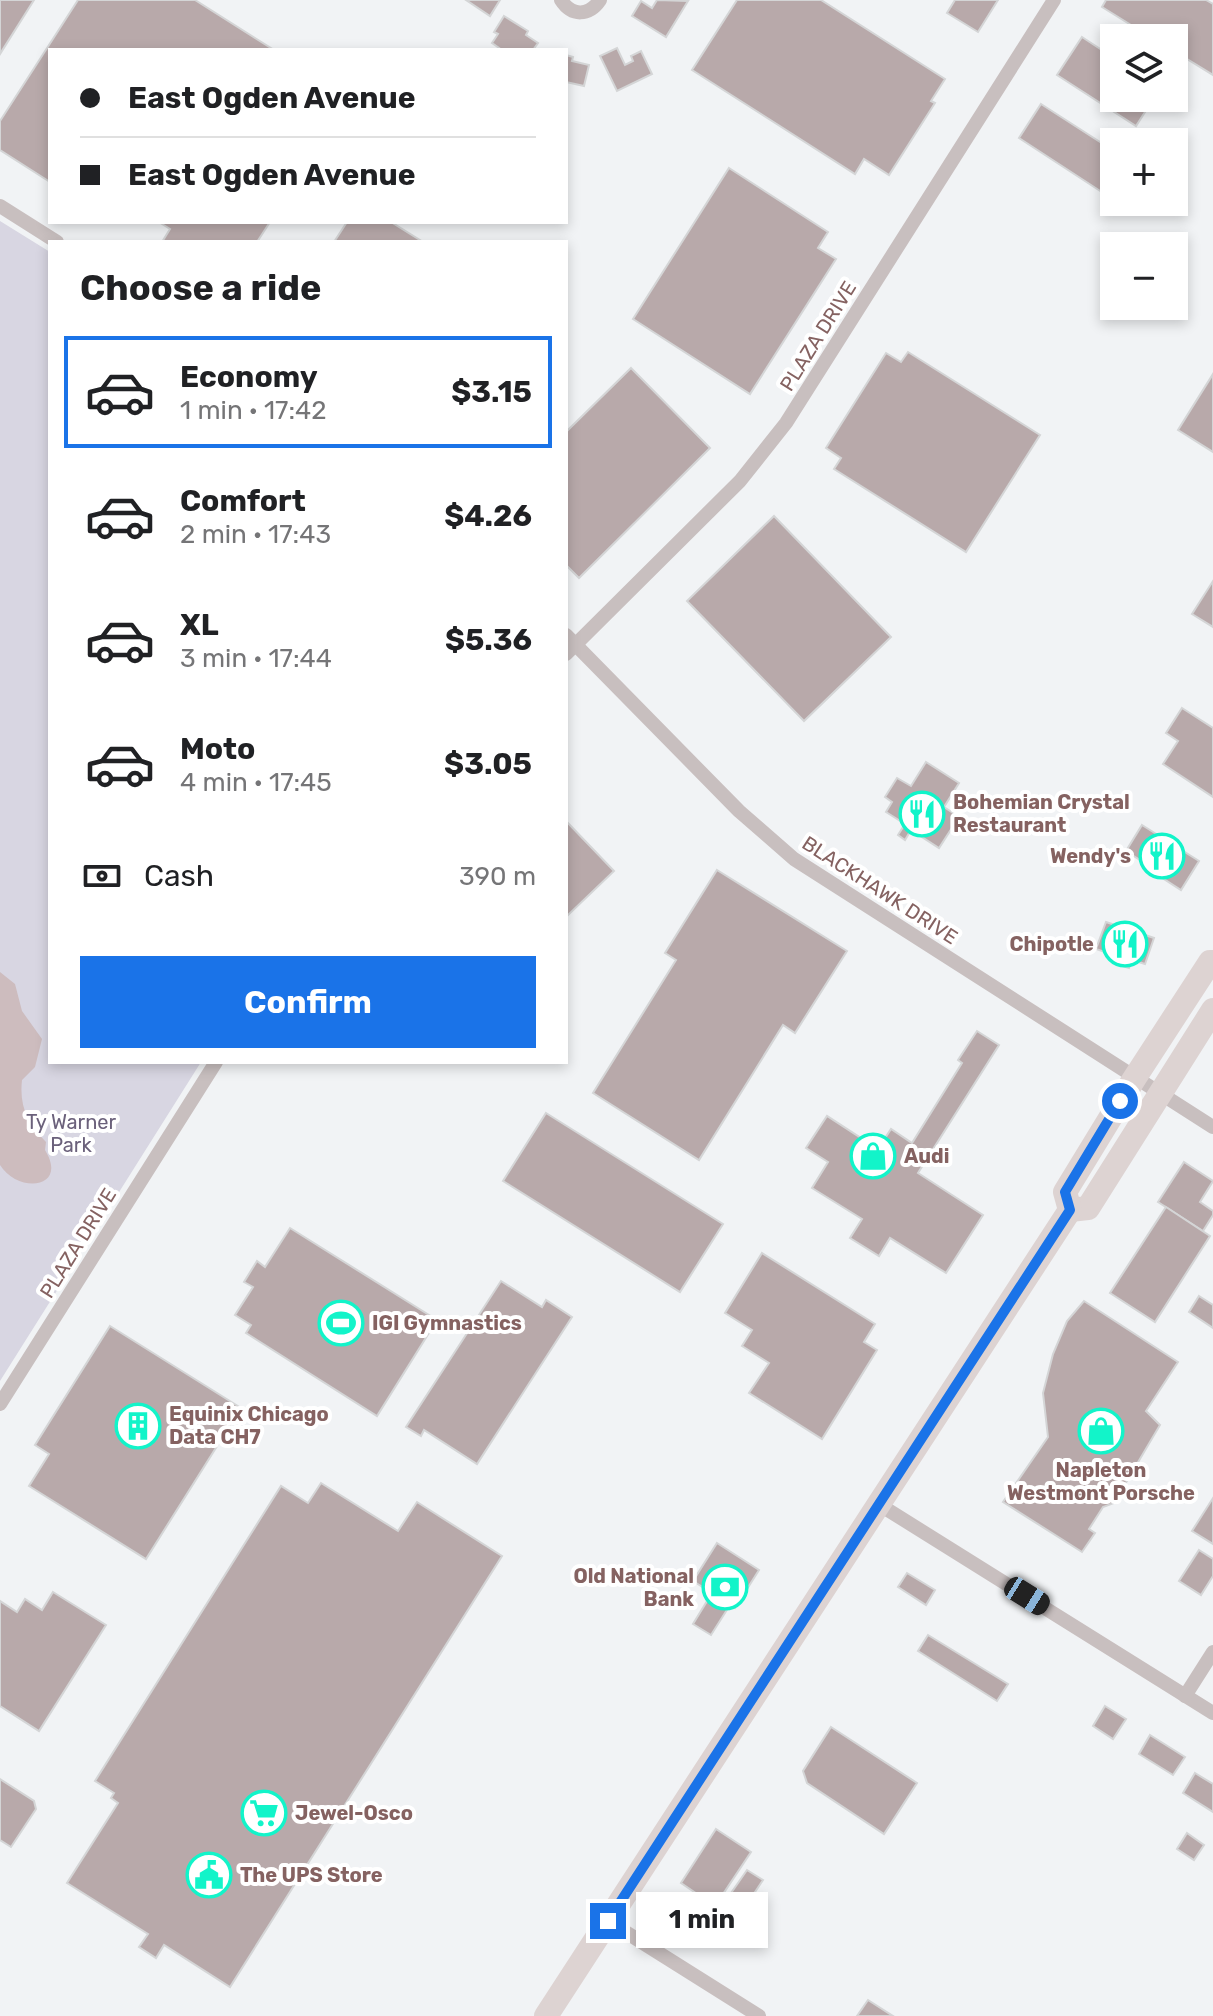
<!DOCTYPE html>
<html lang="en">
<head>
<meta charset="utf-8">
<style>
  :root { --surface:#fff; --page:#f2f2f2; --text:#202124; --muted:#757577; --line:#e0e0e0; --accent:#1a73e8 }
  body { margin:0; font-family:Rubik,sans-serif; background:var(--page); color:var(--text); height:100vh; display:flex; flex-direction:column; font-size:30px; white-space:nowrap }
  * { box-sizing:border-box; margin:0 }
  p { font-size:26px; color:var(--muted) }
  .icon { flex:none; width:44px; height:44px; fill:none; stroke:currentColor; stroke-width:2; stroke-linecap:round; stroke-linejoin:round }
  .map { position:relative; flex:1; overflow:hidden }
  .side { position:absolute; left:48px; top:240px; width:520px; height:824px; display:flex; flex-direction:column; background:var(--surface); border-radius:0px; box-shadow:0 4px 12px #0003 }
  .side>* { flex:none }
  .hud { position:absolute; left:48px; top:48px; width:520px; height:176px; border-radius:0px; box-shadow:0 4px 12px #0003; display:grid; align-content:center; height:176px; padding:0 32px; background:var(--surface) }
  .controls { position:absolute; left:1100px; top:24px; display:grid; gap:16px }
  .controls a { display:grid; place-items:center; width:88px; height:88px; border-radius:0px; background:var(--surface); box-shadow:0 4px 12px #0003; font-size:40px }
  .end { position:absolute; width:36px; height:36px; margin:-18px; border:10px solid #1a73e8; background:#fff; box-shadow:0 0 0 4px #fff }
  .from { border-radius:50% }
  .bubble { position:absolute; height:56px; border-radius:0px; background:var(--surface); box-shadow:0 4px 12px #0003; font-size:26px; font-weight:700; line-height:56px; text-align:center }
  .car { position:absolute; width:24px; height:48px; margin:-24px -12px; border-radius:10px; box-shadow:0 0 6px 2px #0007; background:linear-gradient(#222 24%,#8ab4d8 0 40%,#222 0 76%,#8ab4d8 0 86%,#222 0) }
  .hud b { display:flex; align-items:center; gap:28px; height:76px; font-size:30px }
  .hud b+b { border-top:2px solid var(--line) }
  .hud i { width:20px; height:20px; background:var(--text) }
  ul { padding:0; list-style:none }
  li { display:flex; align-items:center; gap:24px; height:112px; margin:0 16px 12px; padding:0 16px; border:4px solid transparent; border-radius:0px }
  li div { flex:1 }
  li b { display:block; font-size:30px }
  li em { font-style:normal; font-weight:700 }
  li.selected { border-color:var(--accent) }
  li>.icon { width:72px; height:72px; stroke-width:1.5 }
  h2 { padding:0 32px; font-size:36px; line-height:96px }
  .pay { display:flex; align-items:center; gap:20px; height:88px; padding:0 32px; font-size:30px }
  .pay p { margin-inline-start:auto }
  .cta { display:flex; gap:16px; margin-top:auto; padding:16px 32px }
  .cta a { flex:1; height:92px; border-radius:0px; background:var(--accent); color:#fff; font-size:32px; font-weight:700; line-height:92px; text-align:center }
  .map>svg:first-child { display:block }
  .green { fill:#d8d6e2 }
  .water { fill:#cdbcbe }
  .building { fill:#b8a9aa; stroke:#d4d5d6; stroke-width:2 }
  .lines { fill:none; stroke-linecap:round; stroke-linejoin:round }
  .minor { stroke:#c8bfbf; stroke-width:14 }
  .primary { stroke:#ddd3d2; stroke-width:24 }
  .route { stroke:#1a73e8; stroke-width:10 }
  .labels { text-anchor:middle; dominant-baseline:central; stroke-width:8; stroke-linejoin:round; paint-order:stroke }
  .street-label { font-size:20px; fill:#856261; stroke:#fff }
  .poi-label { font-size:20px; font-weight:bold; fill:#856261; stroke:#fff; text-anchor:start }
  .park-label { font-size:20px; fill:#6b617b; stroke:#fff }
</style>
</head>
<body>
<div class="map">
<svg width="1213" height="2016" viewBox="0 0 1213 2016">
  <rect width="100%" height="100%" fill="#f1f3f5"/>
  <polygon class="green" points="0,221 50,252 50,1062 201,1062 0,1381"/>
  <path class="water" d="M0 972 15 984 22 1011 42 1039 35 1067 22 1080C19 1107 28 1124 46 1142L45 1150C69 1189 18 1194 0 1165Z"/>
  <g class="building">
    <polygon points="0,0 34,0 0,54"/>
    <polygon points="78,0 195,0 274,50 50,50 50,182 0,150 0,121"/>
    <polygon points="466,0 500,0 490,16"/>
    <polygon points="657,0 688,1 666,37 632,16 641,1 652,8"/>
    <polygon points="737,0 821,0 945,79 931,101 935,103 889,175 864,159 855,174 692,70"/>
    <polygon points="955,0 998,0 978,32 947,13"/>
    <polygon points="1106,0 1206,0 1213,4 1213,75 1174,51 1174,38 1152,38 1102,7"/>
    <polygon points="504,16 528,31 526,35 538,43 533,50 502,50 492,43 498,34 494,32"/>
    <polygon points="1082,37 1114,58 1114,98 1154,98 1136,126 1057,75"/>
    <polygon points="617,48 625,65 633,61 631,56 641,51 652,74 617,91 600,56"/>
    <polygon points="566,55 573,57 572,61 589,65 584,86 566,82"/>
    <polygon points="1041,104 1114,151 1114,200 1019,138"/>
    <polygon points="729,168 828,232 818,248 836,259 750,394 633,319"/>
    <polygon points="159,222 270,222 257,242 162,242 170,229"/>
    <polygon points="347,222 391,222 423,242 334,242"/>
    <polygon points="908,352 1040,435 966,552 834,469 841,458 826,448 886,353 901,362"/>
    <polygon points="631,368 710,448 579,578 566,565 566,432"/>
    <polygon points="1213,374 1213,452 1178,430"/>
    <polygon points="774,516 891,637 804,721 687,601"/>
    <polygon points="1213,581 1213,627 1192,614"/>
    <polygon points="1182,708 1213,728 1213,797 1163,764 1178,741 1166,733"/>
    <polygon points="926,762 959,783 944,807 959,817 939,848 911,830 905,840 898,835 905,824 886,812 892,802 885,797 897,778 911,786"/>
    <polygon points="566,821 614,871 566,917"/>
    <polygon points="1142,825 1199,861 1181,890 1147,868 1149,866 1126,851"/>
    <polygon points="717,870 847,951 795,1033 783,1025 699,1160 593,1093 676,960 665,953"/>
    <polygon points="1106,922 1154,938 1145,964 1132,960 1129,968 1116,964 1119,957 1096,949"/>
    <polygon points="977,1031 999,1045 918,1173 983,1215 946,1273 890,1238 879,1256 850,1238 862,1219 812,1188 828,1162 806,1148 827,1116 878,1149 891,1129 912,1143 962,1063 958,1060"/>
    <polygon points="546,1113 723,1224 680,1292 503,1181"/>
    <polygon points="1184,1162 1213,1181 1200,1202 1213,1211 1213,1215 1203,1231 1158,1202"/>
    <polygon points="1166,1207 1210,1236 1155,1322 1110,1293"/>
    <polygon points="290,1228 437,1320 377,1416 246,1333 251,1325 235,1315 253,1287 244,1282 257,1261 265,1267"/>
    <polygon points="762,1253 875,1324 864,1342 877,1350 822,1439 749,1393 769,1363 742,1346 752,1330 725,1313"/>
    <polygon points="501,1281 542,1307 546,1300 572,1317 477,1464 424,1430 421,1436 406,1427"/>
    <polygon points="1199,1296 1213,1305 1213,1328 1189,1312"/>
    <polygon points="1084,1301 1178,1362 1146,1411 1160,1425 1114,1503 1103,1507 1089,1529 1095,1533 1082,1552 1003,1502 1048,1437 1043,1393 1053,1354 1067,1321"/>
    <polygon points="110,1326 241,1408 146,1559 29,1486 49,1454 35,1445"/>
    <polygon points="321,1483 398,1531 417,1502 502,1556 230,1987 164,1945 156,1958 139,1947 148,1934 67,1883 118,1803 111,1798 114,1793 95,1781 281,1486 308,1503"/>
    <polygon points="1213,1498 1213,1544 1192,1531"/>
    <polygon points="717,1543 759,1570 735,1608 730,1605 711,1635 693,1624 712,1593 693,1581"/>
    <polygon points="1199,1550 1213,1559 1213,1576 1201,1595 1179,1581"/>
    <polygon points="907,1573 935,1590 926,1605 898,1587"/>
    <polygon points="53,1592 106,1625 39,1731 0,1706 0,1601 17,1612 25,1599 42,1610"/>
    <polygon points="928,1635 1008,1684 997,1701 918,1651"/>
    <polygon points="1105,1706 1126,1719 1113,1739 1093,1726"/>
    <polygon points="831,1727 917,1783 884,1834 807,1783 803,1771"/>
    <polygon points="1150,1735 1185,1757 1173,1775 1139,1754"/>
    <polygon points="1195,1773 1213,1784 1213,1812 1183,1793"/>
    <polygon points="0,1779 34,1801 36,1809 11,1847 0,1840"/>
    <polygon points="716,1829 751,1852 715,1906 681,1883"/>
    <polygon points="1187,1833 1204,1845 1194,1860 1177,1849"/>
    <polygon points="747,1870 763,1880 745,1907 729,1896"/>
    <polygon points="868,2000 893,2016 857,2016"/>
  </g>
  <g class="lines">
    <g class="minor">
      <path d="M561 0C572 17 589 16 600 0"/>
      <polyline points="0,206 57,242"/>
      <polyline points="566,635 739,811 794,859 1213,1127"/>
      <polyline points="566,654 740,481 786,423 1054,0"/>
      <polyline points="0,1404 216,1062"/>
      <polyline points="880,1505 1213,1713"/>
      <polyline points="1185,1696 1213,1652"/>
      <polyline points="608,1921 759,2016"/>
    </g>
    <g class="primary">
      <polyline points="1070,1210 1088,1208 1213,1010"/>
      <polyline points="546,2016 1070,1210 1065,1192 1134,1079 1210,962 1213,962"/>
    </g>
  </g>
  <g class="lines">
    <polyline class="route" points="608,1921 1070,1210 1065,1192 1120,1101"/>
  </g>
  <defs>
    <g id="restaurant-ring" transform="scale(2.3)"><circle r="9.5" fill="#fff" stroke="#12f4c9" stroke-width="1.5"/><path d="M-5-6h1v4h1v-4h1v4h1v-4h1v5L-1.5 .5V6h-2V.5L-5-1ZM5-6V6H3V1.5H1.5Q1.5-4 5-6Z" fill="#12f4c9"/></g>
    <g id="shop-ring" transform="scale(2.3)"><circle r="9.5" fill="#fff" stroke="#12f4c9" stroke-width="1.5"/><path d="M-5-2.5h2.3a2.7 3.5 0 0 1 5.4 0H5L5.5 6h-11ZM-1.5-2.5h3a1.5 2.3 0 0 0-3 0Z" fill="#12f4c9"/></g>
    <g id="stadium-ring" transform="scale(2.3)"><circle r="9.5" fill="#fff" stroke="#12f4c9" stroke-width="1.5"/><path d="M0-5a6.5 5 0 1 0 0 10a6.5 5 0 1 0 0-10ZM-3.5-1.8h7v3.6h-7Z" fill="#12f4c9"/></g>
    <g id="building-ring" transform="scale(2.3)"><circle r="9.5" fill="#fff" stroke="#12f4c9" stroke-width="1.5"/><path d="M-4-6H4V6H1V3H-1V6H-4ZM-2.5-4.3h1.7v1.8h-1.7ZM.8-4.3h1.7v1.8H.8ZM-2.5-1h1.7V.8h-1.7ZM.8-1h1.7V.8H.8Z" fill="#12f4c9"/></g>
    <g id="bank-ring" transform="scale(2.3)"><circle r="9.5" fill="#fff" stroke="#12f4c9" stroke-width="1.5"/><path d="M-6-4H6V4H-6ZM0-2.3a2.3 2.3 0 1 0 0 4.6a2.3 2.3 0 1 0 0-4.6Z" fill="#12f4c9"/></g>
    <g id="supermarket-ring" transform="scale(2.3)"><circle r="9.5" fill="#fff" stroke="#12f4c9" stroke-width="1.5"/><path d="M-6-5.5h2.5l.6 2H6L4.5 2H-2.5L-4.4-4H-6ZM-1.5 3.2a1.3 1.3 0 1 0 .1 0ZM3 3.2a1.3 1.3 0 1 0 .1 0Z" fill="#12f4c9"/></g>
    <g id="civic-ring" transform="scale(2.3)"><circle r="9.5" fill="#fff" stroke="#12f4c9" stroke-width="1.5"/><path d="M-.6-6.5H3V-4.5H.6V-3L4-1V1h2V6H-6V1h2V-1L-.6-3ZM-1.2 2.5V6h2.4V2.5Z" fill="#12f4c9"/></g>
  </defs>
  <g fill-rule="evenodd">
    <use href="#restaurant-ring" x="922" y="814"/>
    <use href="#restaurant-ring" x="1162" y="856"/>
    <use href="#restaurant-ring" x="1125" y="944"/>
    <use href="#shop-ring" x="873" y="1156"/>
    <use href="#stadium-ring" x="341" y="1323"/>
    <use href="#building-ring" x="138" y="1426"/>
    <use href="#shop-ring" x="1101" y="1431"/>
    <use href="#bank-ring" x="725" y="1587"/>
    <use href="#supermarket-ring" x="264" y="1813"/>
    <use href="#civic-ring" x="209" y="1875"/>
  </g>
  <g class="labels">
    <g class="street-label">
      <text transform="translate(818 336) rotate(-58)">PLAZA DRIVE</text>
      <text transform="translate(880 890) rotate(33)">BLACKHAWK DRIVE</text>
      <text transform="translate(78 1243) rotate(-58)">PLAZA DRIVE</text>
    </g>
    <g class="poi-label">
      <text x="953" y="802">Bohemian Crystal<tspan x="953" dy="23">Restaurant</tspan></text>
      <text x="1131" y="856" text-anchor="end">Wendy's</text>
      <text x="1094" y="944" text-anchor="end">Chipotle</text>
      <text x="904" y="1156">Audi</text>
      <text x="372" y="1323">IGI Gymnastics</text>
      <text x="169" y="1414">Equinix Chicago<tspan x="169" dy="23">Data CH7</tspan></text>
      <text x="1101" y="1470" text-anchor="middle">Napleton<tspan x="1101" dy="23">Westmont Porsche</tspan></text>
      <text x="694" y="1576" text-anchor="end">Old National<tspan x="694" dy="23">Bank</tspan></text>
      <text x="295" y="1813">Jewel-Osco</text>
      <text x="240" y="1875">The UPS Store</text>
    </g>
    <g class="park-label">
      <text x="71" y="1122">Ty Warner<tspan x="71" dy="23">Park</tspan></text>
    </g>
  </g>
</svg>
<div class="controls">
<a><svg class="icon" aria-label="layers" viewBox="0 0 24 24"><path d="M12 4l9 5-9 5-9-5zM3 14l9 5 9-5"/></svg></a>
<a>+</a>
<a>−</a>
</div>
<i class="end from" style="left:1120px;top:1101px"></i>
<i class="end" style="left:608px;top:1921px"></i>
<div class="bubble" style="left:636px;top:1892px;width:132px">1 min</div>
<i class="car" style="left:1027px;top:1596px;rotate:122deg"></i>
<div class="hud">
<b><i class="from"></i>East Ogden Avenue</b>
<b><i></i>East Ogden Avenue</b>
</div>
<section class="side">
<h2>Choose a ride</h2>
<ul>
<li class="selected"><svg class="icon" aria-label="car" viewBox="0 0 24 24"><path d="M5 17H2v-5l4-1 3-4h7l3 4 3 1v5h-3M9 17h6M6 11h13"/><circle cx="7" cy="17" r="2"/><circle cx="17" cy="17" r="2"/></svg><div><b>Economy</b><p>1 min · 17:42</p></div><em>$3.15</em></li>
<li><svg class="icon" aria-label="car" viewBox="0 0 24 24"><path d="M5 17H2v-5l4-1 3-4h7l3 4 3 1v5h-3M9 17h6M6 11h13"/><circle cx="7" cy="17" r="2"/><circle cx="17" cy="17" r="2"/></svg><div><b>Comfort</b><p>2 min · 17:43</p></div><em>$4.26</em></li>
<li><svg class="icon" aria-label="car" viewBox="0 0 24 24"><path d="M5 17H2v-5l4-1 3-4h7l3 4 3 1v5h-3M9 17h6M6 11h13"/><circle cx="7" cy="17" r="2"/><circle cx="17" cy="17" r="2"/></svg><div><b>XL</b><p>3 min · 17:44</p></div><em>$5.36</em></li>
<li><svg class="icon" aria-label="car" viewBox="0 0 24 24"><path d="M5 17H2v-5l4-1 3-4h7l3 4 3 1v5h-3M9 17h6M6 11h13"/><circle cx="7" cy="17" r="2"/><circle cx="17" cy="17" r="2"/></svg><div><b>Moto</b><p>4 min · 17:45</p></div><em>$3.05</em></li>
</ul>
<div class="pay"><svg class="icon" aria-label="cash" viewBox="0 0 24 24"><path d="M3 7h18v10H3z"/><circle cx="12" cy="12" r="2"/></svg>Cash<p>390 m</p></div>
<div class="cta"><a>Confirm</a></div>
</section>
</div>
</body>
</html>
